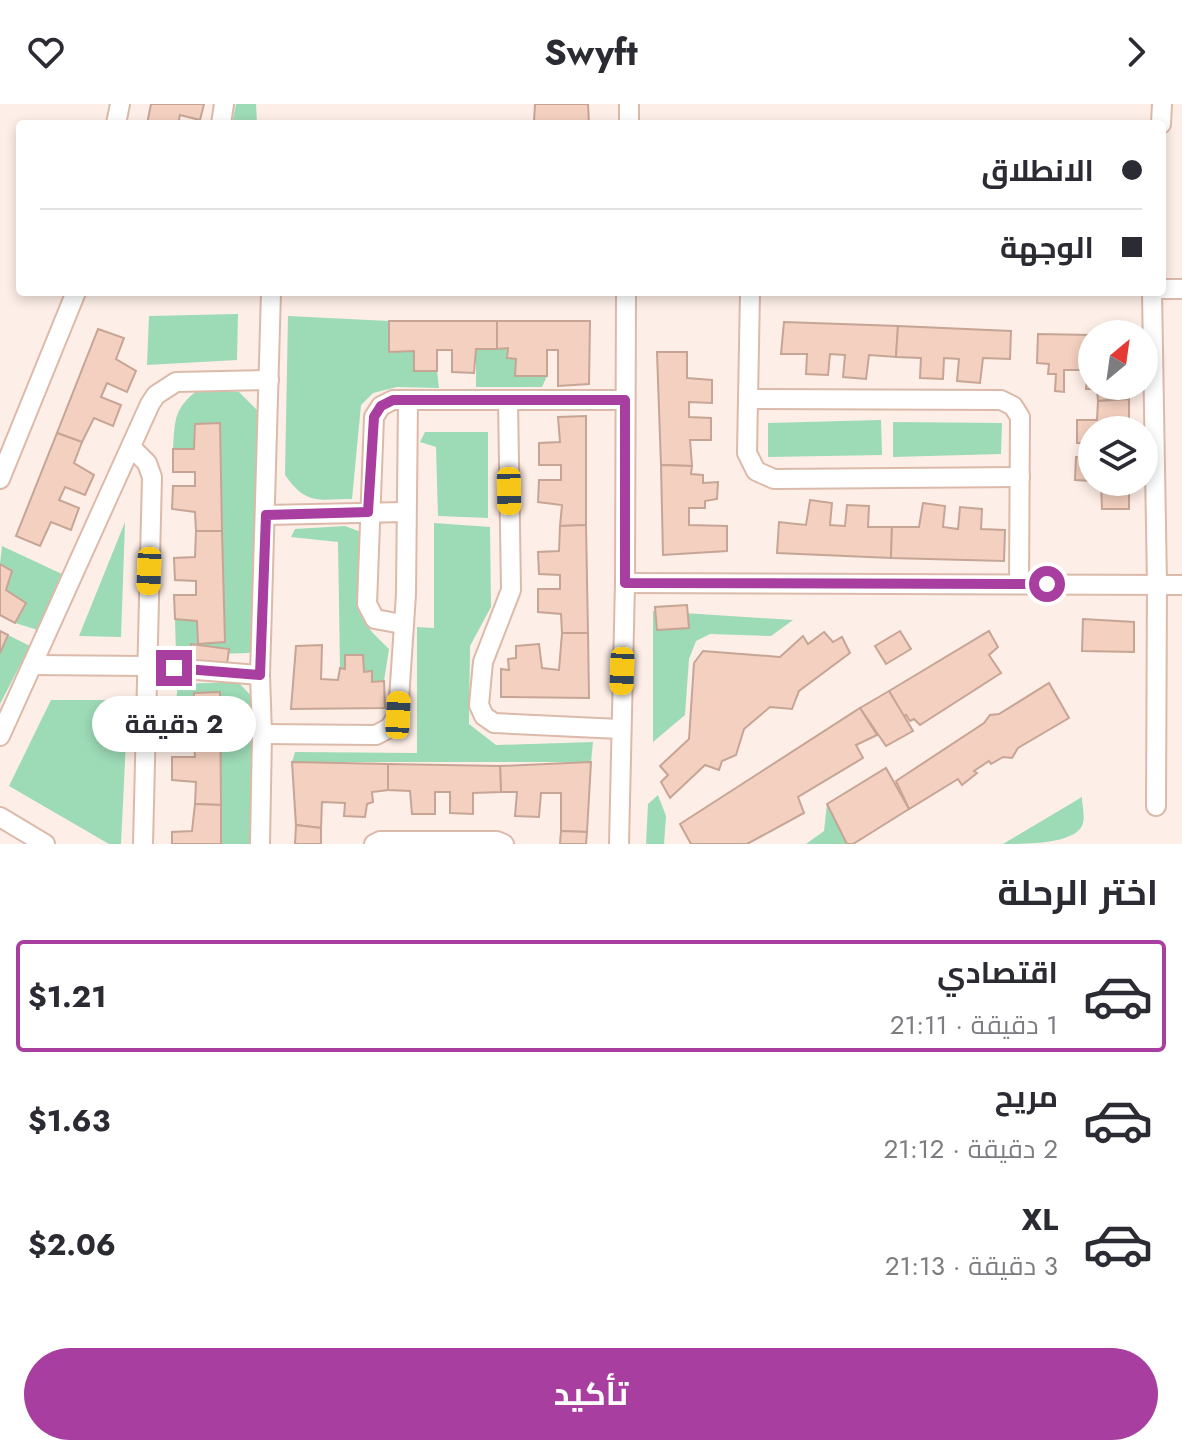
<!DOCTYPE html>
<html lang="ar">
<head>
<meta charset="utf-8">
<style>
  :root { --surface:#fff; --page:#f2f2f3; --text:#2b2b33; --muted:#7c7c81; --line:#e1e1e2; --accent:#a73ea0 }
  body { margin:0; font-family:Jost,Cairo,sans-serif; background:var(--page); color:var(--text); direction:rtl; height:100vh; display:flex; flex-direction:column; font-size:30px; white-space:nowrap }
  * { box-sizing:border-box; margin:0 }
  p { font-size:26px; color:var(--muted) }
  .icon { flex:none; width:44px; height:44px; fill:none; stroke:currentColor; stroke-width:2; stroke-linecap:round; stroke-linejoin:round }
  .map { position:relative; height:740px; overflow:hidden; direction:ltr }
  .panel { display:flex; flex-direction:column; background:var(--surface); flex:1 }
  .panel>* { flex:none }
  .banner { position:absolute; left:16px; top:16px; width:1150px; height:176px; border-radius:8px; box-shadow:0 4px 12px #0003; direction:rtl; display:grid; align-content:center; height:176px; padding:0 24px; background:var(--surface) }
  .needle { width:52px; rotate:29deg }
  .controls { position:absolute; left:1078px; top:216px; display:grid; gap:16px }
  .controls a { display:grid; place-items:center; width:80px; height:80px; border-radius:50%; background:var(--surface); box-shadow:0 4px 12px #0003; font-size:40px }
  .end { position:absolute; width:36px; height:36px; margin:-18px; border:10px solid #a73ea0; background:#fff; box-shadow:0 0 0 4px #fff }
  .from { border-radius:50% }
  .bubble { position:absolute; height:56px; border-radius:28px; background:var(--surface); box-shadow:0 4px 12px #0003; font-size:26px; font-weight:700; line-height:56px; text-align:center; direction:rtl }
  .car { position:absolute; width:24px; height:48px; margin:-24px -12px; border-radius:10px; box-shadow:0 0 6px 2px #0007; background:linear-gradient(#f5c518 24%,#345 0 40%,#f5c518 0 76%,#345 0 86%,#f5c518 0) }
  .banner b { display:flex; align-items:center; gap:28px; height:76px; font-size:30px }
  .banner b+b { border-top:2px solid var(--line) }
  .banner i { width:20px; height:20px; background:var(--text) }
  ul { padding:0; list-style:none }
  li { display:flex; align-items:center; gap:24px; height:112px; margin:0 16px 12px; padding:0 8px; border:4px solid transparent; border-radius:8px }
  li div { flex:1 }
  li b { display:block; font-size:30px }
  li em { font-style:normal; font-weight:700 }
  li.current { border-color:var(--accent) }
  li>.icon { width:72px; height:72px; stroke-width:1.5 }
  h2 { padding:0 24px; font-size:36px; line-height:96px }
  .cta { display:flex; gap:16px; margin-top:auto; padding:16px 24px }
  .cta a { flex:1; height:92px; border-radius:48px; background:var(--accent); color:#fff; font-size:32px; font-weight:700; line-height:92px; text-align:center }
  header { display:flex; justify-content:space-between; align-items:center; height:104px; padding:0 24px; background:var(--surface); font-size:36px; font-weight:700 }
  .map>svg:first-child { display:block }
  .green { fill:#9ddab6 }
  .building { fill:#f3d0bf; stroke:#c7a595; stroke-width:2 }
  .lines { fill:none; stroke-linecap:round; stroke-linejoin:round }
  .minor-casing { stroke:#dcbaaa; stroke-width:22 }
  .minor { stroke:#fff; stroke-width:18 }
  .route { stroke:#a73ea0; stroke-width:10 }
</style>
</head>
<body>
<header><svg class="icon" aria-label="forward" viewBox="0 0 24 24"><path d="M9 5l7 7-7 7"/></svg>Swyft<svg class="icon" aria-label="heart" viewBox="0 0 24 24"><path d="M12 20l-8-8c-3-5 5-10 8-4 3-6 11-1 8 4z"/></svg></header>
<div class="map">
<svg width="1182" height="740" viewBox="0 0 1182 740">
  <rect width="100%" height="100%" fill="#fdeee7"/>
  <g class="green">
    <polygon points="236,0 256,0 257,20 232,20"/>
    <polygon points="238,210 237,256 147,261 149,212"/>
    <path d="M288 212 389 217V248L414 247 415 267H437L439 284 397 283 373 289 361 301 352 395C318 395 307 402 285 371Z"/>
    <polygon points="508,244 508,254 516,255 515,272 547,272 542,283 476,283 476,245"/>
    <path d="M199 285 239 288 257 306 263 323 258 539 249 549 176 551 175 515 197 517 198 539 225 537 220 319 195 320 194 345H173C175 315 174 304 199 285Z"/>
    <polygon points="881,316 882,351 768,353 768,319"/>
    <polygon points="893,318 1002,319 1001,350 893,353"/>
    <polygon points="425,328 488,328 488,414 438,412 436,343 420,338"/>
    <polygon points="125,418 121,533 79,532"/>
    <polygon points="434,419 490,423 491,503 470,542 469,620 496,641 593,638 591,658 292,658 295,648 417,649 417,523 434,524"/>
    <path d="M345 422 361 428C363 448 356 497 361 511 366 524 379 535 389 545L384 577 372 578V567L364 568 363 551H345V565L340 564 338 438 291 433 295 425Z"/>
    <polygon points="2,442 64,471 38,526 15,519 26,499 6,486 12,467 0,460"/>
    <polygon points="653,507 793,516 771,532 710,530 696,537 689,555 685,611 653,638"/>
    <polygon points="8,531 30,542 0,600 0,549"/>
    <polygon points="238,578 255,596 251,740 221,740 220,588 194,589 193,597 176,597 178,580"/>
    <polygon points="51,596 128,596 121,740 109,740 9,682"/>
    <polygon points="658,691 666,712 664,740 646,740 648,700"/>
    <path d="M1082 693C1082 701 1085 711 1083 719 1078 740 1027 740 1003 740Z"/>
    <polygon points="827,700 847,740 806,740 824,727"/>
  </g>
  <g class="building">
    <polygon points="151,0 204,0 200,16 180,11 178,20 147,20"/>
    <polygon points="535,0 588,0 589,20 534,17"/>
    <polygon points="389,217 497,217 497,245 476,245 474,269 452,268 452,246 437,246 437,267 414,267 414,247 389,248"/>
    <polygon points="497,217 590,217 589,280 558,282 558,246 547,246 547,272 515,272 516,255 507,254 508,244 497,245"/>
    <polygon points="784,218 898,222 896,253 869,251 866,275 843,273 845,251 830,250 828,271 806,270 807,250 781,250"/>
    <polygon points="898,222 1011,227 1010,255 983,254 980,279 957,277 959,255 944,254 943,275 920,274 921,254 896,253"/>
    <polygon points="98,225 124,234 116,255 136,267 127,288 107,279 101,293 121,301 113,322 94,314 82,338 57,329"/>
    <polygon points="1038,230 1092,231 1092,282 1129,282 1129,295 1098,297 1097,285 1086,285 1088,266 1064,266 1064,288 1055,287 1056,270 1048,270 1049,260 1037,259"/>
    <polygon points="657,248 687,248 687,274 712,276 712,299 689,298 689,313 711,314 711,336 690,336 692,362 661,361"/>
    <polygon points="1129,295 1129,326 1092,326 1092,339 1077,339 1077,316 1097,316 1098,297"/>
    <polygon points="586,312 586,421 560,422 562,401 538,398 539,376 561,376 561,361 539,361 539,339 560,338 558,313"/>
    <polygon points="220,319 222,427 196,427 195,408 172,405 173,382 195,382 195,368 173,368 173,345 194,345 195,320"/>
    <polygon points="57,329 82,338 74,359 94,371 85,391 65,383 59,396 79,404 71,426 51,418 40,442 16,432"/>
    <polygon points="1076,353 1092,354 1092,377 1075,376"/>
    <polygon points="661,361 692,362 691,370 703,371 703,379 718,378 717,395 705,397 705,404 689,404 689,421 727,422 727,447 663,451"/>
    <polygon points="1101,378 1129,378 1129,405 1102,405"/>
    <polygon points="810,396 832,399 830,421 845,422 847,401 869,402 868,423 892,423 891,454 777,449 779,418 806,421"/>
    <polygon points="923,399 945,402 943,423 958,425 960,403 982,405 981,425 1005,426 1004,457 891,454 892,423 919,423"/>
    <polygon points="586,421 588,529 562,529 561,510 538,508 538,485 560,485 560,471 539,470 538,448 559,447 560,422"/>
    <polygon points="196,427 222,427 225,538 198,540 197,517 175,515 174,491 196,491 196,477 175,476 174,454 195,453"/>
    <polygon points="0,460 12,467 6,486 26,499 15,519 0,511"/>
    <polygon points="687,501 689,524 657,526 655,503"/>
    <polygon points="1083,515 1134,518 1134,548 1082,547"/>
    <polygon points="0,527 8,531 0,549"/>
    <polygon points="900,527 911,545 886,560 875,542"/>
    <polygon points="989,527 998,543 989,551 1001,569 920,621 914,615 910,617 906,611 903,613 889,587"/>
    <polygon points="824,528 833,538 842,533 850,549 799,587 792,605 770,603 744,625 736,651 722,657 719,666 705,661 670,694 661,678 668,671 660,662 689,635 694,559 703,547 780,553 803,532 808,540"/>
    <polygon points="562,529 588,529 589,594 501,593 501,565 509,566 508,555 516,554 516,542 539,540 542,564 559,566"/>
    <polygon points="191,540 229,545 226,568 188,563"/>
    <polygon points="322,541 321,575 338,576 340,564 345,565 345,551 363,551 364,568 372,567 372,578 384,577 385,604 291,605 296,542"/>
    <polygon points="1049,579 1069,614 1018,644 1012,654 1003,653 991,660 989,657 974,667 977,669 962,681 958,675 909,705 896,677 984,619 990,611 999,610"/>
    <polygon points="889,587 913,627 886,642 860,604"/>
    <polygon points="220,588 221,701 195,700 196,678 172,676 172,653 195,653 194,638 173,638 172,616 193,615 194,589"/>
    <polygon points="860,604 877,631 856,641 863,654 798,693 804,709 747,740 691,740 680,720"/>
    <polygon points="292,658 388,660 388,686 372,688 373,698 367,700 365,713 344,712 345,699 322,698 321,724 296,721"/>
    <polygon points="591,658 587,728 561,727 561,689 541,689 539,713 515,712 517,688 501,688 500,662"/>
    <polygon points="388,660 500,662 501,688 473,689 473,710 450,709 450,688 435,688 435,710 412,710 410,687 388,686"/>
    <polygon points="886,664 909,705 853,740 847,740 827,700"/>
    <polygon points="195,700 221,701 221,740 172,740 172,728 192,727"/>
    <polygon points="296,721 321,724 321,740 295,740"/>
    <polygon points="561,727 587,728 586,740 560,740"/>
  </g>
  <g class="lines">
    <g class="minor-casing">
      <g id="minor">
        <polyline points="116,20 120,0"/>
        <polyline points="221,20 224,0"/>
        <polyline points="629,20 629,0"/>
        <polyline points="1161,20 1162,0"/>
        <polyline points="1162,185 1182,185"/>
        <polyline points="750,188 747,349 756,367 774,375 1020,373"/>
        <polyline points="1152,188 1157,481 1156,702"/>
        <polyline points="749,295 1001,296 1013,302 1020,313 1019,479"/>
        <polyline points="508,296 511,486 483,558 479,601 484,612 494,619 620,625"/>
        <polyline points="131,343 147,359 152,373 143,740"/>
        <polyline points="0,375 76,188"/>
        <polyline points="266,411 405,408"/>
        <polyline points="625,479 1182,481"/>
        <polyline points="402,520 375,515 367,500 374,313 381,302 393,296 625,296"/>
        <polyline points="32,561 146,562 260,571"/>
        <polyline points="262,630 376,631 389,624 398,611 406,490 408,296"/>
        <polyline points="0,632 150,300 156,291 176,278 269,276"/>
        <polyline points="0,713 45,740"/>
        <polyline points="260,740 262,630 260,571 271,188"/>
        <polyline points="374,740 380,737 497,737 504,740"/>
        <polyline points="619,740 625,479 626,188"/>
      </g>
    </g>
    <use href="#minor" class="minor"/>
  </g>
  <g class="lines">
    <polyline class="route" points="174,564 260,571 266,411 368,408 374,313 381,302 393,296 625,296 625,479 1047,480"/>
  </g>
</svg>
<div class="controls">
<a><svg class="needle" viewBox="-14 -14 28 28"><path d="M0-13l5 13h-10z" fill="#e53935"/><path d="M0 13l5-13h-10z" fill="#7c7c81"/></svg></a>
<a><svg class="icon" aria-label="layers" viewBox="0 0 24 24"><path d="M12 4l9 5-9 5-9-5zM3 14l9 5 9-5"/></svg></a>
</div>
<i class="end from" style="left:1047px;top:480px"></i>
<i class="end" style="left:174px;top:564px"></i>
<div class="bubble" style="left:92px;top:592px;width:164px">2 دقيقة</div>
<i class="car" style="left:509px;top:387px;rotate:179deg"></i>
<i class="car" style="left:149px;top:467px;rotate:182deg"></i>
<i class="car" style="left:622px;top:567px;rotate:182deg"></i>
<i class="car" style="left:398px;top:611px;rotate:3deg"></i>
<div class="banner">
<b><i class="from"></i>الانطلاق</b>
<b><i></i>الوجهة</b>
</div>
</div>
<section class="panel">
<h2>اختر الرحلة</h2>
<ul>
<li class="current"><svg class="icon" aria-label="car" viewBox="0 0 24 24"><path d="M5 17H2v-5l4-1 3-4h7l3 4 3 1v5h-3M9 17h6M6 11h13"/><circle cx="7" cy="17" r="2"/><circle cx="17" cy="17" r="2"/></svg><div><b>اقتصادي</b><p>1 دقيقة · 21:11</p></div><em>$1.21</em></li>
<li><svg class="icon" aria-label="car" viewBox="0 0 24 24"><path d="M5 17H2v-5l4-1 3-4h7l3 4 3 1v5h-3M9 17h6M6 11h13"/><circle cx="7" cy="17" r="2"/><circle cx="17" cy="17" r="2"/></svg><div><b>مريح</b><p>2 دقيقة · 21:12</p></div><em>$1.63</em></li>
<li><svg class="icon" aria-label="car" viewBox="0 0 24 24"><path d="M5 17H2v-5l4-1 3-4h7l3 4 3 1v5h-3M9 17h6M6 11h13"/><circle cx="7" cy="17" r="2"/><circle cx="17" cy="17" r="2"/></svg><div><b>XL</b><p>3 دقيقة · 21:13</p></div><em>$2.06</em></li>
</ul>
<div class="cta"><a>تأكيد</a></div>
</section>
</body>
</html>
